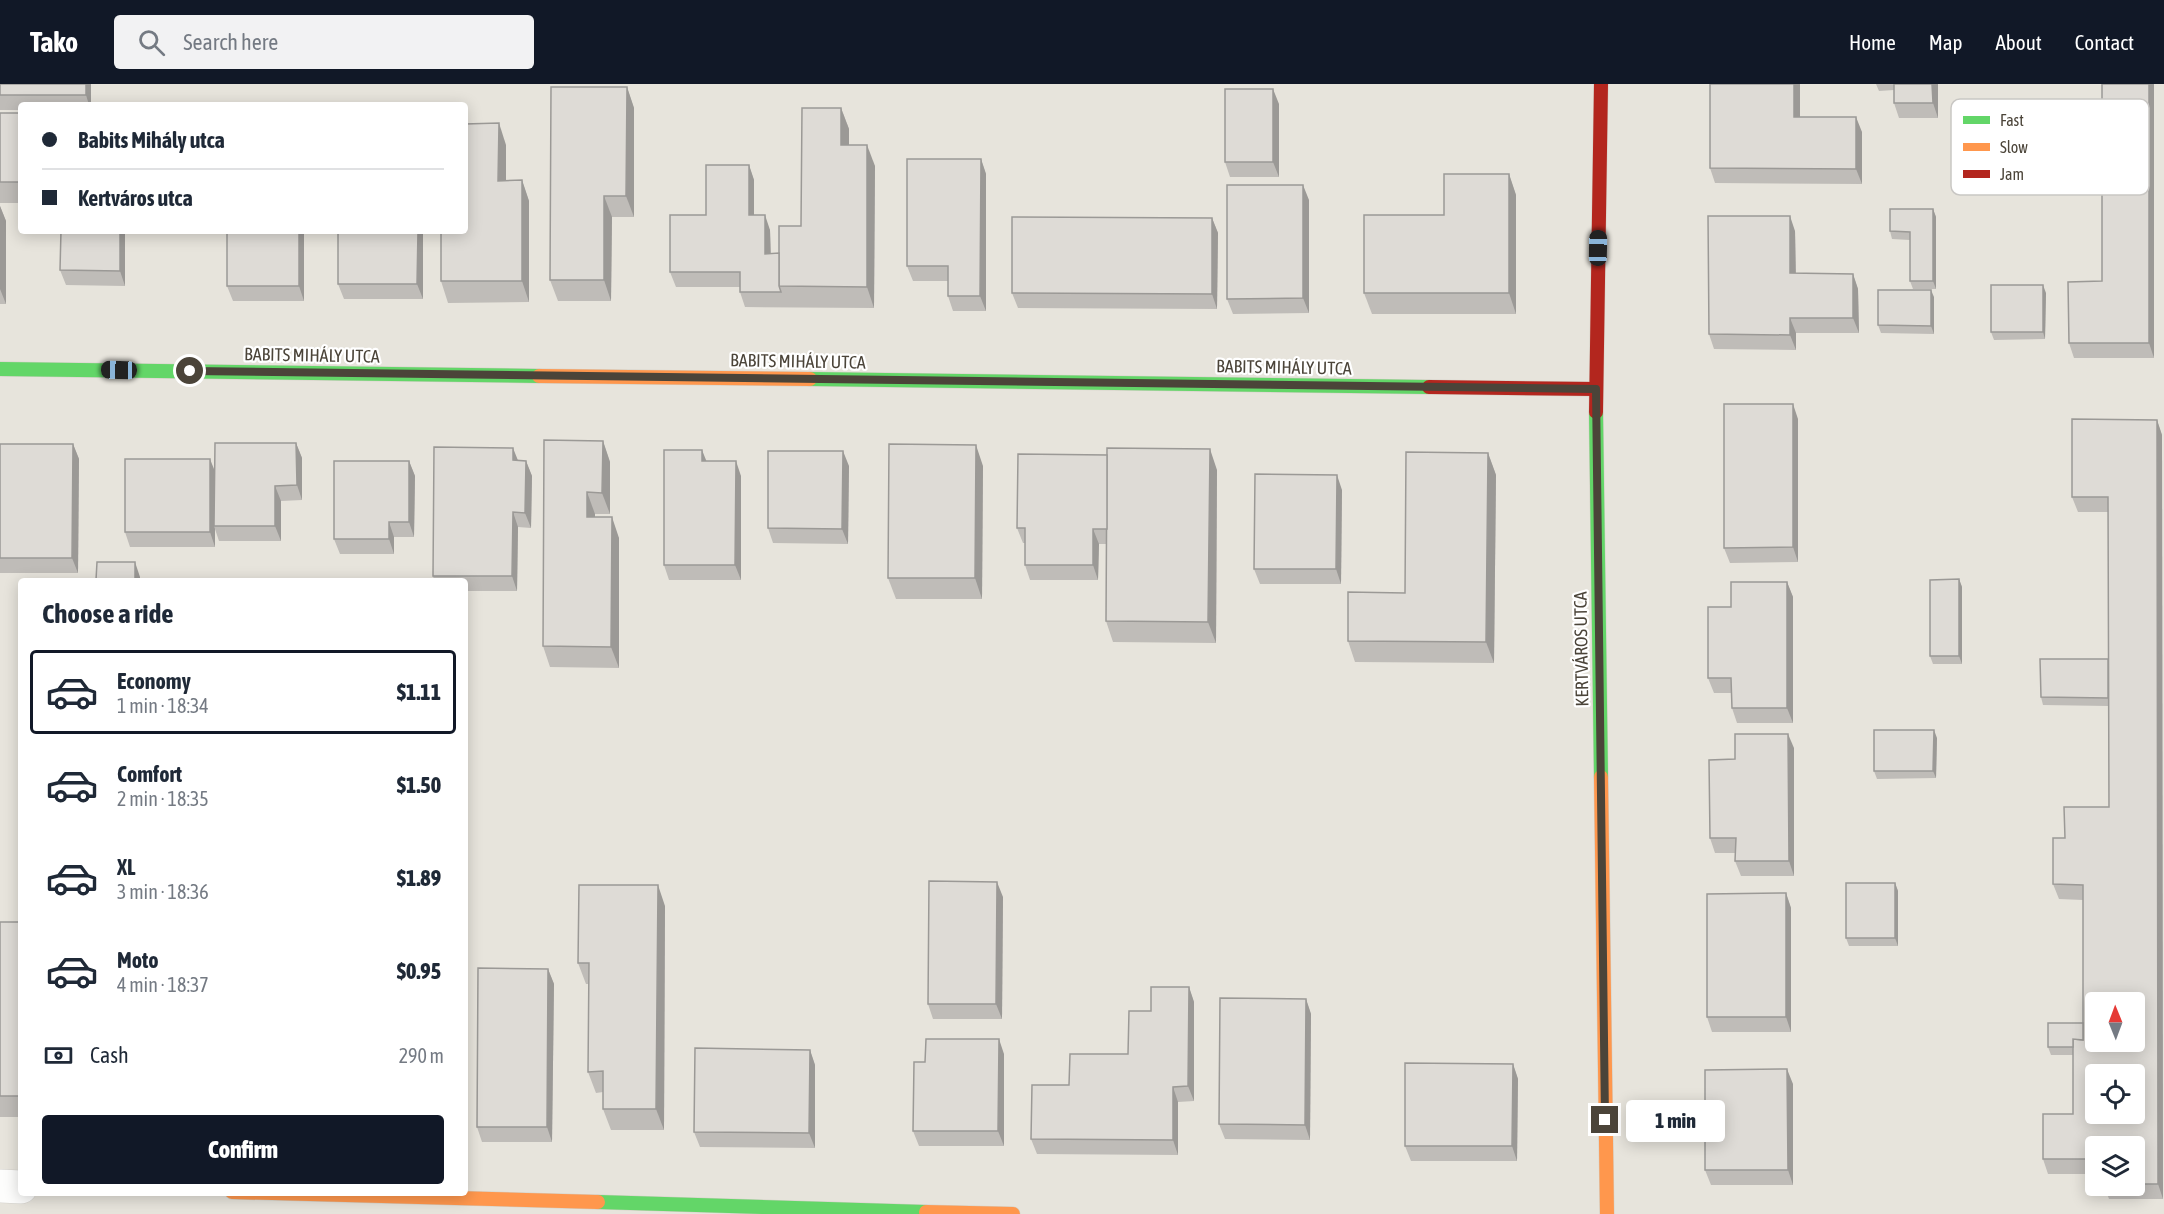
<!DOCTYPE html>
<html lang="en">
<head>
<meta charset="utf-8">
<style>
  :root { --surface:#fff; --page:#f2f2f3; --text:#1f2937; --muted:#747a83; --line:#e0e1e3; --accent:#111827 }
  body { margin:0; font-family:"Asap Condensed",sans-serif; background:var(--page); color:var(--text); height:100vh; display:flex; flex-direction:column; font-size:22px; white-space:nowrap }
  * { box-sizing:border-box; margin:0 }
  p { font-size:20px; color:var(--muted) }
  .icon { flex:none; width:33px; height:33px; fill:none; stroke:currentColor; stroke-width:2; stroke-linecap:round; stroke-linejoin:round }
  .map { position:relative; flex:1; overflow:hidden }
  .side { position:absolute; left:18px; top:494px; width:450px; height:618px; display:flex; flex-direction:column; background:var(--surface); border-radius:6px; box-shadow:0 3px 15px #0003 }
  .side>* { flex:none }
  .banner { position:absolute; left:18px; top:18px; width:450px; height:132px; border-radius:6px; box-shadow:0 3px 15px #0003; display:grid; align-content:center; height:132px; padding:0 24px; background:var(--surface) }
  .needle { width:39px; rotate:359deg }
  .buttons { position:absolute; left:2085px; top:908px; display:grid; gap:12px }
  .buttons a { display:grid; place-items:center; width:60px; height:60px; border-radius:6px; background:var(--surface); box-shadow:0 3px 15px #0003; font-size:30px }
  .end { position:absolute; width:27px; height:27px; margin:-14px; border:8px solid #4b4439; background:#fff; box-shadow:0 0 0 3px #fff }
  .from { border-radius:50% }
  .bubble { position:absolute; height:42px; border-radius:6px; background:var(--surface); box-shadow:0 3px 15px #0003; font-size:20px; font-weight:800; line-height:42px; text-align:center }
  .car { position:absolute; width:18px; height:36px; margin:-18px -9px; border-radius:8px; box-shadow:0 0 4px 2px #0007; background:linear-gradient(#222 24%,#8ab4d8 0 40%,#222 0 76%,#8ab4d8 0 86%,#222 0) }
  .banner b { display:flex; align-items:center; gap:21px; height:57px; font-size:22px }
  .banner b+b { border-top:2px solid var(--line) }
  .banner i { width:15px; height:15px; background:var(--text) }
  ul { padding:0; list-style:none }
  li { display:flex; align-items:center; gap:18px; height:84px; margin:0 12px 9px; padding:0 12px; border:3px solid transparent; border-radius:6px }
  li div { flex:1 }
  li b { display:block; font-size:22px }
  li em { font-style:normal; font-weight:800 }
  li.active { border-color:var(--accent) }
  li>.icon { width:54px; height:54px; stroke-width:1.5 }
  h2 { padding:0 24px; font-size:27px; line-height:72px }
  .pay { display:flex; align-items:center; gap:15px; height:66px; padding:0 24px; font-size:22px }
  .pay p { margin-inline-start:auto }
  .action { display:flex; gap:12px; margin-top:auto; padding:12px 24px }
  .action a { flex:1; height:69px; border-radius:6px; background:var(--accent); color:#fff; font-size:24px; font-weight:800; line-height:69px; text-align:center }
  header { display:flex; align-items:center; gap:36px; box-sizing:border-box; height:84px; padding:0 30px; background:var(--accent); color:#fff }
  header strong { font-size:28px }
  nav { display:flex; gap:33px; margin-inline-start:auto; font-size:21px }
  .search { width:420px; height:54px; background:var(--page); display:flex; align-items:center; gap:15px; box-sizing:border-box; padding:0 21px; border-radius:6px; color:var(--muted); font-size:22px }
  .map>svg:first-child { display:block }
  .residential { fill:#e7e4dc; fill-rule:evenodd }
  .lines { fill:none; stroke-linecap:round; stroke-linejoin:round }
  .street-casing { stroke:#d2d0cb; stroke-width:34 }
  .fast-casing { stroke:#d3cfc5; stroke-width:15 }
  .slow-casing { stroke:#d3cfc5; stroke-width:15 }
  .jam-casing { stroke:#d3cfc5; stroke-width:15 }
  .street { stroke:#fdfdfc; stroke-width:33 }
  .fast { stroke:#63d668; stroke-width:14 }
  .slow { stroke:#ff974d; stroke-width:14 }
  .jam { stroke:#b3261e; stroke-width:14 }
  .wall { fill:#bfbcb8 }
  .shaded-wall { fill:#9b9996 }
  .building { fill:#dedbd6; stroke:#9b9996; stroke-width:1.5; fill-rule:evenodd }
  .route { stroke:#4b4439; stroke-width:8 }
  .labels { text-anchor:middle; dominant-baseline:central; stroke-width:4.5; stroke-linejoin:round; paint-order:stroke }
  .street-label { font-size:18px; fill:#4b4439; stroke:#fff }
  .key { fill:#fff; stroke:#c9c7c4; stroke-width:1.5 }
  .key-label { font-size:16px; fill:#4b4439 }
</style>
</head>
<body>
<header>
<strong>Tako</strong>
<div class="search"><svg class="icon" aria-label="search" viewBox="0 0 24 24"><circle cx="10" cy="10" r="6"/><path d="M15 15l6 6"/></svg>Search here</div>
<nav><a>Home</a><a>Map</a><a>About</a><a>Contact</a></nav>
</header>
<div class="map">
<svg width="2164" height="1130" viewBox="0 0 2164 1130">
  <rect width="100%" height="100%" fill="#f4f2ee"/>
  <path class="residential" d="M0 0H2164V1130H0ZM21 21H465V147H21ZM21 496H465V1108H21ZM2096 918H2134V957H2096ZM2096 990H2134V1029H2096ZM2096 1062H2134V1101H2096Z"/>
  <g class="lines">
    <g class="street-casing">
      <polyline id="street" points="0,1102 21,1103"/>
    </g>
    <g class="fast-casing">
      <g id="fast">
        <polyline points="0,285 539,292"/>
        <polyline points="810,295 1429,303"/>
        <polyline points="1596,328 1601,693"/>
        <polyline points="598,1118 926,1128"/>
      </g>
    </g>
    <g class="slow-casing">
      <g id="slow">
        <polyline points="539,292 810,295"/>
        <polyline points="1601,693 1607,1130"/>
        <polyline points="232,1108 598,1118"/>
        <polyline points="926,1128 1013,1130"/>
      </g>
    </g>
    <g class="jam-casing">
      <g id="jam">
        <polyline points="1429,303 1596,305"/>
        <polyline points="1596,328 1601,0"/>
      </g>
    </g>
    <use href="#street" class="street"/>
    <use href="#fast" class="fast"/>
    <use href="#slow" class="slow"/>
    <use href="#jam" class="jam"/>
  </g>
  <g class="wall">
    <polygon points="0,0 91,0 91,21 21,21 21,26 0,26"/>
    <polygon points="1710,0 1800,0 1800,33 1862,48 1862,100 1715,99 1710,84"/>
    <polygon points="1876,0 1938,0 1938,34 1899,34 1894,19 1894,6 1879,7"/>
    <polygon points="2102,0 2154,274 2074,274 2069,259 2102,197"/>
    <polygon points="627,3 634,24 634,133 612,133 611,217 558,217 550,196"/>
    <polygon points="1279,20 1279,93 1230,93 1225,78"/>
    <polygon points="841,24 849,45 849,61 875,82 874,224 745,223 740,208 740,203 676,203 670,188 706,131 749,81 754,96 754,131 770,146 771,170 779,169 801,142"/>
    <rect x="0" y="29" width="21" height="90"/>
    <polygon points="506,61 506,97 522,96 529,117 529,218 448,219 441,197"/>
    <polygon points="981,75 986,90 986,227 953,227 948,212 948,197 913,197 907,182"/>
    <polygon points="1509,90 1516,111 1516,230 1372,230 1364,209 1444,131"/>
    <polygon points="1309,116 1309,229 1233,230 1227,215"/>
    <polygon points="0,122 6,137 6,220 0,220"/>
    <polygon points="1933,125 1936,133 1936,205 1913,205 1910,197 1910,156 1892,155 1890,147"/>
    <polygon points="1212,134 1218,149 1217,225 1018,224 1012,209"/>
    <polygon points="125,147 125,202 66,201 60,186"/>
    <polygon points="304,147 304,217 233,217 227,202"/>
    <polygon points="1795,147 1796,189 1853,190 1858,205 1859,249 1796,249 1796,266 1714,265 1709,250"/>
    <polygon points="423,150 423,215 344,215 338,200"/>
    <polygon points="2046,209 2045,255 1994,256 1991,248"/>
    <polygon points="1934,213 1934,250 1881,249 1878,241"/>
    <polygon points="1798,335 1798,478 1730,479 1724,464"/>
    <polygon points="2157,336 2162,351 2163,1115 2109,1115 2104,1101 2134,1101 2134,1062 2096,1062 2096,1090 2048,1090 2043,1075 2073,1030 2073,971 2051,971 2048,963 2083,939 2083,816 2059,815 2053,800 2065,754 2109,723 2108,622 2043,621 2041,613 2108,575 2108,428 2078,428 2072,413"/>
    <polygon points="603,357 610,378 610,430 595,430 595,433 619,454 619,584 550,583 543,562"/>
    <polygon points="296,359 302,374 302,416 281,417 281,457 219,457 215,445 215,463 130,463 125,448 215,388"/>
    <polygon points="0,360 73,360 79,375 78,489 0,489"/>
    <polygon points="1488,369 1496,391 1494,579 1355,578 1348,557 1405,509"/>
    <polygon points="518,376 526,377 532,392 531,444 518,443 517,507 465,507 465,496 434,496 433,492"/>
    <polygon points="409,377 415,392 414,453 394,453 394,470 340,470 334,455"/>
    <polygon points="706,377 741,392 741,496 669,496 664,481"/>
    <polygon points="849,382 848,460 773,459 768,444"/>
    <polygon points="983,382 982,515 896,515 888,494"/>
    <polygon points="1217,386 1216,559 1113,558 1106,537 1107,460 1099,460 1098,496 1030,496 1025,481 1025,459 1023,459 1017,444"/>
    <polygon points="1342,406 1341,500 1260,500 1254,485"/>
    <polygon points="1959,495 1962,503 1962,580 1933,580 1930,572"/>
    <polygon points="1787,498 1793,513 1793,639 1737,639 1732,624 1731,609 1714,609 1708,594 1731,523"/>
    <polygon points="1937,654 1936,694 1877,695 1874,687"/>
    <polygon points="1794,664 1794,792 1741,792 1735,777 1735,769 1715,769 1710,754 1735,675"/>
    <polygon points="1895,799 1898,807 1898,862 1849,862 1846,854"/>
    <polygon points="1786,809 1791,824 1791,948 1712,948 1707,933"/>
    <polygon points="1003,813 1002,935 933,935 928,920"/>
    <polygon points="665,822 664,1046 611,1046 603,1025 603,1008 596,1009 588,988 589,900 586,900 578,879"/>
    <rect x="0" y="838" width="21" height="195"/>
    <polygon points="548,885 554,900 552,1058 482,1058 477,1043"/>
    <polygon points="1189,903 1194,918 1194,1017 1178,1018 1178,1071 1037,1070 1031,1055 1069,1001 1128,970 1151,927"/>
    <polygon points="1306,915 1311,930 1310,1056 1225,1055 1219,1040"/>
    <polygon points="810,966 815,981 815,1064 700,1063 694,1048"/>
    <polygon points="1004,970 1004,1062 919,1062 913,1047 925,978"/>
    <polygon points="1513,980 1518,995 1517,1077 1411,1077 1405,1062"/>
    <polygon points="1793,1000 1793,1101 1711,1101 1705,1086"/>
  </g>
  <g class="shaded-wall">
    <polygon points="86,0 91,0 91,21 89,21 86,11"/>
    <polygon points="1794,0 1800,0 1800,48 1794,33"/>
    <polygon points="1932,0 1938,0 1938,34 1933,19"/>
    <polygon points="2149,0 2154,0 2154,274 2149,259"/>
    <polygon points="627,3 634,24 634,133 626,112"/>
    <polygon points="1273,5 1279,20 1279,93 1273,78"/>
    <polygon points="841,24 849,45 849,82 841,61"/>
    <polygon points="1856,33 1862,48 1862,100 1856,85"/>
    <polygon points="499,39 506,61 506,118 498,97"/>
    <polygon points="867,61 875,82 874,224 867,203"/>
    <polygon points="981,75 986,90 986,227 980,212"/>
    <polygon points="749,81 754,96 754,146 749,131"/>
    <polygon points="1509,90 1516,111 1516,230 1509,209"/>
    <polygon points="522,96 529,117 529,218 522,197"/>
    <polygon points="1303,101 1309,116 1309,229 1303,214"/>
    <polygon points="604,112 612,133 611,217 604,196"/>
    <polygon points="0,122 6,137 6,220 0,205"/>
    <polygon points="1933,125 1936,133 1936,205 1933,197"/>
    <polygon points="765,131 770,146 771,185 765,170"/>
    <polygon points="1790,132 1795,147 1796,204 1790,189"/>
    <polygon points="1212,134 1218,149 1217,225 1212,210"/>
    <polygon points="120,147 125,147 125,202 120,187"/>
    <polygon points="299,147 304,147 304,217 299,202"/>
    <polygon points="418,147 422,147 423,150 423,215 417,200"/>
    <polygon points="1853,190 1858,205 1859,249 1853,234"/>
    <polygon points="2043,201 2046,209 2045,255 2043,248"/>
    <polygon points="1931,206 1934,213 1934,250 1931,242"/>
    <polygon points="1790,234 1796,249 1796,266 1790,251"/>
    <polygon points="1793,320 1798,335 1798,478 1793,463"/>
    <polygon points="2157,336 2162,351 2163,1115 2158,1100"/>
    <polygon points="603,357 610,378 610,430 602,409"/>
    <polygon points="296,359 302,374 302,416 297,401"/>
    <polygon points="73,360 79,375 78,489 72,474"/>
    <polygon points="976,361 983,382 982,515 975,494"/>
    <polygon points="513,364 519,379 513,376"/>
    <polygon points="1210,365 1217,386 1216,559 1208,538"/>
    <polygon points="702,366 708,381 702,377"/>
    <polygon points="843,367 849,382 848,460 842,445"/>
    <polygon points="1488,369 1496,391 1494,579 1486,558"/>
    <polygon points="210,375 216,390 214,442 215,445 215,463 210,448"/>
    <polygon points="409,377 415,392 414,453 409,438"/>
    <polygon points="526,377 532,392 531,444 525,429"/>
    <polygon points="736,377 741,392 741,496 735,481"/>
    <polygon points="1337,391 1342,406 1341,500 1336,485"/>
    <polygon points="275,402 281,417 281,457 275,442"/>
    <polygon points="587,408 595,430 595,454 587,433"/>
    <polygon points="513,428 518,443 517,507 512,492"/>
    <polygon points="612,433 619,454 619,584 611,563"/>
    <polygon points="389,438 394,453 394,470 389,455"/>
    <polygon points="1093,445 1099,460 1098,496 1093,481"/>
    <polygon points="135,478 140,493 140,496 135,496"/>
    <polygon points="1959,495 1962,503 1962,580 1959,572"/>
    <polygon points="1787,498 1793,513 1793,639 1787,624"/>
    <polygon points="1934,646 1937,654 1936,694 1933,687"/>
    <polygon points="1788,650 1794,664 1794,792 1789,777"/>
    <polygon points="997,798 1003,813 1002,935 996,920"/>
    <polygon points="1895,799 1898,807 1898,862 1895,854"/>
    <polygon points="658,801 665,822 664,1046 656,1025"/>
    <polygon points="1786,809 1791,824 1791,948 1786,933"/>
    <polygon points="548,885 554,900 552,1058 547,1043"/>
    <polygon points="1189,903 1194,918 1194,1017 1188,1002"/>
    <polygon points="1306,915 1311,930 1310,1056 1305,1041"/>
    <polygon points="999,955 1004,970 1004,1062 998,1047"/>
    <polygon points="810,966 815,981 815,1064 809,1049"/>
    <polygon points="1513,980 1518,995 1517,1077 1512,1062"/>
    <polygon points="1787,985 1793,1000 1793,1101 1788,1086"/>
    <polygon points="1173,1003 1178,1018 1178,1071 1173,1056"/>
  </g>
  <g class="building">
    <rect x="0" y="0" width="86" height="11"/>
    <polygon points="1710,0 1794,0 1794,33 1856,33 1856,85 1710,84"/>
    <polygon points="1894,0 1932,0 1933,19 1894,19"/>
    <polygon points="2102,0 2149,0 2149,259 2069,259 2068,198 2102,197"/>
    <polygon points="551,3 627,3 626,112 604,112 604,196 550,196"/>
    <rect x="1225" y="5" width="48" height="73"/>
    <polygon points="802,24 841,24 841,61 867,61 867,203 779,202 779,142 801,142"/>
    <rect x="0" y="29" width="21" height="69"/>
    <polygon points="499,39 498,97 522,96 522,197 441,197 441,147 465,147 465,40"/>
    <polygon points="907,75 981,75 980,212 948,212 948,182 907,182"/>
    <polygon points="706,81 749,81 749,131 765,131 765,170 779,169 779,202 781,208 740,208 740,188 670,188 670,131 706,131"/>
    <polygon points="1444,90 1509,90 1509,209 1364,209 1364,131 1444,131"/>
    <polygon points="1227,101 1303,101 1303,214 1227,215"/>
    <polygon points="1890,125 1933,125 1933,197 1910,197 1910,148 1890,147"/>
    <polygon points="1708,132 1790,132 1790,189 1853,190 1853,234 1790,234 1790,251 1709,250"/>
    <polygon points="1012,133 1212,134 1212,210 1012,209"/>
    <polygon points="61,147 120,147 120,187 60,186"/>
    <rect x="227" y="147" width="72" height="55"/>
    <polygon points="338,147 418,147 417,200 338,200"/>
    <rect x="1991" y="201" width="52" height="47"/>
    <polygon points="1878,206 1931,206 1931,242 1878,241"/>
    <polygon points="1724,320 1793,320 1793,463 1724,464"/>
    <path d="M2072 335 2157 336 2158 1100H2134V1062H2096V1075H2043V1030H2073V955L2083 956V801L2053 800V754H2065L2064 723H2109L2108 413H2072ZM2096 918H2134V957H2096ZM2096 990H2134V1029H2096Z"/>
    <polygon points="544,356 603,357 602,409 587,408 587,433 612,433 611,563 543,562"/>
    <polygon points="215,359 296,359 297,401 275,402 275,442 214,442"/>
    <polygon points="0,360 73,360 72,474 0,474"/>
    <polygon points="889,360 976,361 975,494 888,494"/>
    <polygon points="434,363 513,364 513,376 526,377 525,429 513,428 512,492 433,492"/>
    <polygon points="1107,364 1210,365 1208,538 1106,537"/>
    <polygon points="664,366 702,366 702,377 736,377 735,481 664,481"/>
    <polygon points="768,367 843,367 842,445 768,444"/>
    <polygon points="1406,368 1488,369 1486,558 1348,557 1348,508 1405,509"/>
    <polygon points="1018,370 1107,371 1107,445 1093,445 1093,481 1025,481 1025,444 1017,444"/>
    <rect x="125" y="375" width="85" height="73"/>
    <polygon points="334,377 409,377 409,438 389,438 389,455 334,455"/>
    <polygon points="1255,390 1337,391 1336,485 1254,485"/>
    <polygon points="97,478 135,478 135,496 96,496"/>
    <polygon points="1959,495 1959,572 1930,572 1930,496"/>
    <polygon points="1731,498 1787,498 1787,624 1732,624 1731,594 1708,594 1708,523 1731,523"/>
    <polygon points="2040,575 2108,575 2108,614 2041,613"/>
    <polygon points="1874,646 1934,646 1933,687 1874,687"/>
    <polygon points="1735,650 1788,650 1789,777 1735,777 1736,754 1710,754 1709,676 1735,675"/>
    <polygon points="929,797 997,798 996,920 928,920"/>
    <rect x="1846" y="799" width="49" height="55"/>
    <polygon points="579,801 658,801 656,1025 603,1025 603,987 588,988 589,879 578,879"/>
    <polygon points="1786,809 1786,933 1707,933 1707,810"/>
    <rect x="0" y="838" width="21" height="174"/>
    <polygon points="478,884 548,885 547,1043 477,1043"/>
    <polygon points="1151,903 1189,903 1188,1002 1173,1003 1173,1056 1031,1055 1032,1001 1069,1001 1070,970 1128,970 1129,927 1151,927"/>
    <polygon points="1220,914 1306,915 1305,1041 1219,1040"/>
    <polygon points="2048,939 2083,939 2083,956 2073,955 2073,963 2048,963"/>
    <polygon points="926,955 999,955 998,1047 913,1047 914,978 925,978"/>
    <polygon points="695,964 810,966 809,1049 694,1048"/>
    <polygon points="1405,979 1513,980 1512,1062 1405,1062"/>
    <polygon points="1787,985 1788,1086 1705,1086 1705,986"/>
  </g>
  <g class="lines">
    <polyline class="route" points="190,287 1596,305 1605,1036"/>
  </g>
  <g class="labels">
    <g class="street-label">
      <text transform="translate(312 271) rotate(1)">BABITS MIHÁLY UTCA</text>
      <text transform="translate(798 277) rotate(1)">BABITS MIHÁLY UTCA</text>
      <text transform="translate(1284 283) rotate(1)">BABITS MIHÁLY UTCA</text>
      <text transform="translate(1581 565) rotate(-91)">KERTVÁROS UTCA</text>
    </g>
  </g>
  <rect x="1951" y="15" width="198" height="96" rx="9" class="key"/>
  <rect x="1963" y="32" width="27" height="8" fill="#63d668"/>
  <rect x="1963" y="59" width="27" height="8" fill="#ff974d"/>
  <rect x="1963" y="86" width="27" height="8" fill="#b3261e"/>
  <g class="key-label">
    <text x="2000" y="42">Fast</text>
    <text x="2000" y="69">Slow</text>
    <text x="2000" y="96">Jam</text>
  </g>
</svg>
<div class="buttons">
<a><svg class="needle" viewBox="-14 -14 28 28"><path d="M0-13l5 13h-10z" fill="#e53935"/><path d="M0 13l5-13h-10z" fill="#747a83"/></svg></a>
<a><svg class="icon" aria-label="locate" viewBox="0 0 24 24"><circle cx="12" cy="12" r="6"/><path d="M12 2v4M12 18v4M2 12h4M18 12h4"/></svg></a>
<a><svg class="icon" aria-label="layers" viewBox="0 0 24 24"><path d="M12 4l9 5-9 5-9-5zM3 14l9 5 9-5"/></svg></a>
</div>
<i class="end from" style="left:190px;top:287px"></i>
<i class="end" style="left:1605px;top:1036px"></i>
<div class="bubble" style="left:1626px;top:1016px;width:99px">1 min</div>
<i class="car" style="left:1598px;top:164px;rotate:1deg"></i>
<i class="car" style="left:119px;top:286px;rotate:271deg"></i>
<div class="banner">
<b><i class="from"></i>Babits Mihály utca</b>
<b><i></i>Kertváros utca</b>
</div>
<section class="side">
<h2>Choose a ride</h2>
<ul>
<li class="active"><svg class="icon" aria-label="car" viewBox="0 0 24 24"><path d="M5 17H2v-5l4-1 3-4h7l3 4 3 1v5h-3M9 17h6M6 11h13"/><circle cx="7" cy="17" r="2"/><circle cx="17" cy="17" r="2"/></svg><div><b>Economy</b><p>1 min · 18:34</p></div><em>$1.11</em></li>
<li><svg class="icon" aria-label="car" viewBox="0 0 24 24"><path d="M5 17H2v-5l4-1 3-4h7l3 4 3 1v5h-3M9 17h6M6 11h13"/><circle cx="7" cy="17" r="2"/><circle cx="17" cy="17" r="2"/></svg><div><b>Comfort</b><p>2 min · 18:35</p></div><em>$1.50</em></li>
<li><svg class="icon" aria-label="car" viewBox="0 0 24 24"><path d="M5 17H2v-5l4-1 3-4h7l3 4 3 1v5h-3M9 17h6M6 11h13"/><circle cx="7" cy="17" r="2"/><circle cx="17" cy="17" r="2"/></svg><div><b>XL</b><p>3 min · 18:36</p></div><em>$1.89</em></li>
<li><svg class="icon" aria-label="car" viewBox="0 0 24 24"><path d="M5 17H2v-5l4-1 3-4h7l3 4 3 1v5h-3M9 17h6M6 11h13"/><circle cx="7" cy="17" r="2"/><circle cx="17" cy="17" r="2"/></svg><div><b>Moto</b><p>4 min · 18:37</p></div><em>$0.95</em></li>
</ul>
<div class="pay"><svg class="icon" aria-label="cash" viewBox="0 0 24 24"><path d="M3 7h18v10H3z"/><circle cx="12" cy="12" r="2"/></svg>Cash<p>290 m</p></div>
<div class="action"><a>Confirm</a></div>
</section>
</div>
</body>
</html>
